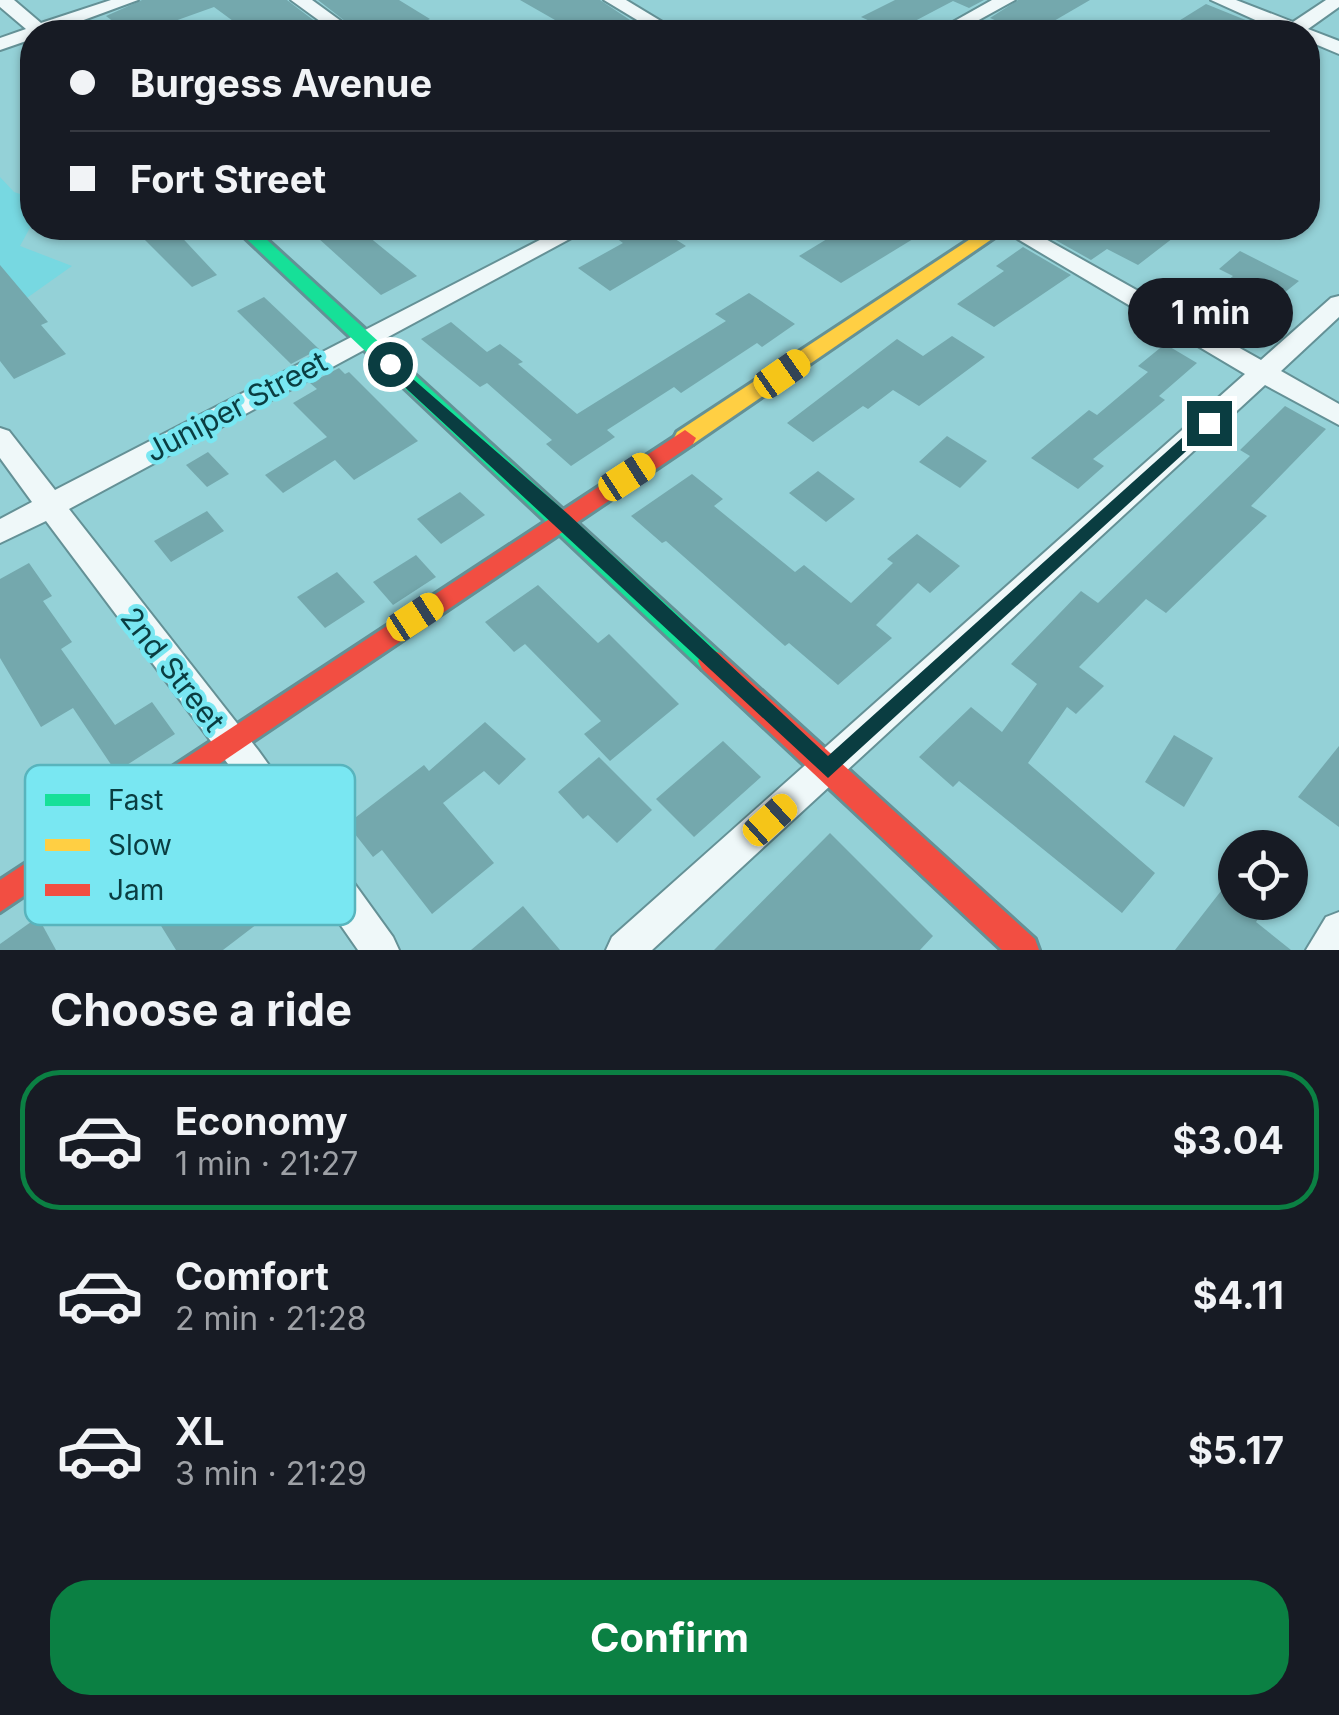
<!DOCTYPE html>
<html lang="en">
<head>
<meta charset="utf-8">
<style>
  :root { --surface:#171b24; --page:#242831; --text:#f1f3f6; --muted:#9ea1a6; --line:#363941; --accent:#0b8043 }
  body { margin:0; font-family:Inter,sans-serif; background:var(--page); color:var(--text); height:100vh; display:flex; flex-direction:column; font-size:38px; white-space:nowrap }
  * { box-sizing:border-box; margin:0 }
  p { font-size:32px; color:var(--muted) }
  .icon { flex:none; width:55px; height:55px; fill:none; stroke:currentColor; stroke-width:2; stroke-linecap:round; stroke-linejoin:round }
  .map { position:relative; height:950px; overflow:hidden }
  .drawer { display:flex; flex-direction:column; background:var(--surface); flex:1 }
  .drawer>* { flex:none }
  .guide { position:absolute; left:20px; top:20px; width:1300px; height:220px; border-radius:40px; box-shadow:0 2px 8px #0004; display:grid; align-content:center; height:220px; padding:0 50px; background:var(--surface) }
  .tools { position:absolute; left:1218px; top:830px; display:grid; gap:20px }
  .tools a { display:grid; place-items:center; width:90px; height:90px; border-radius:50%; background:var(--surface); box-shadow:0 2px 8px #0004; font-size:50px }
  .end { position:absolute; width:45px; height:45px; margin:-22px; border:12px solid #0a3d41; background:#fff; box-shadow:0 0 0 5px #fff }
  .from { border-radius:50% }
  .bubble { position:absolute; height:70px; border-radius:35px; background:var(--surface); box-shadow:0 2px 8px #0004; font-size:32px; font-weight:700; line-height:70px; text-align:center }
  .car { position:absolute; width:30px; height:60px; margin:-30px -15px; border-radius:12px; box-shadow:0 0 8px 2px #0007; background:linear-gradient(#f5c518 24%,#345 0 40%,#f5c518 0 76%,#345 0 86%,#f5c518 0) }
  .guide b { display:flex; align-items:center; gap:35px; height:95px; font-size:38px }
  .guide b+b { border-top:2px solid var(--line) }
  .guide i { width:25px; height:25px; background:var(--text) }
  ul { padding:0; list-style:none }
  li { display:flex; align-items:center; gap:30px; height:140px; margin:0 20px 15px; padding:0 30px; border:5px solid transparent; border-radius:40px }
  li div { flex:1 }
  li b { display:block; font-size:38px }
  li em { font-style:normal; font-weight:700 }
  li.on { border-color:var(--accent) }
  li>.icon { width:90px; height:90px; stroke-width:1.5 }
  h2 { padding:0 50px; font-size:45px; line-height:120px }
  .primary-button { display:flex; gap:20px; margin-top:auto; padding:20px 50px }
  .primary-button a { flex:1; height:115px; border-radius:40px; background:var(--accent); color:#fff; font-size:40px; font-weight:700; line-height:115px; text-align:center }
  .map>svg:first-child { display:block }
  .built { fill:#77d8e1 }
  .building { fill:#74a8ad }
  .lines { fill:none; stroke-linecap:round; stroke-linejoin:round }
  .street-casing { stroke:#649196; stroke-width:4 }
  .fast-casing { stroke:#649196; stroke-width:6 }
  .slow-casing { stroke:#649196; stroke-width:6 }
  .jam-casing { stroke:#649196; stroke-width:6 }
  .street { fill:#eff8f9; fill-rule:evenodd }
  .fast { fill:#16e098; fill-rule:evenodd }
  .slow { fill:#ffcf43; fill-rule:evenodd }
  .jam { fill:#f24e42; fill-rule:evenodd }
  .route { fill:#0a3d41 }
  .labels { text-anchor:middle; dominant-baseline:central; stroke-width:9; stroke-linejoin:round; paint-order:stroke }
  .street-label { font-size:30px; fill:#0a3d41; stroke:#79e7f2 }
  .key { fill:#79e7f2; stroke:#58b4bd; stroke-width:2.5 }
  .key-label { font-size:28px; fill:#0a3d41 }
</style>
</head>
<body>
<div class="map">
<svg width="1339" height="950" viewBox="0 0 1339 950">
  <rect width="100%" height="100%" fill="#94d1d7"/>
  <polygon class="built" points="0,177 14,192 32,198 32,224 20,246 72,266 0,317"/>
  <g class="building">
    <polygon points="142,0 287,0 329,32 248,32 214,7 144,32 127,32 106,16"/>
    <polygon points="318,0 399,0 430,19 422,23 438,32 359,32"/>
    <polygon points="520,0 600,0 630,20 603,32 576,32"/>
    <polygon points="895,0 984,0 969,8 953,1 894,32 861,17"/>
    <polygon points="1018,0 1090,0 1035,32 1022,32 990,18"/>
    <polygon points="1206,4 1253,23 1273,32 1161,32"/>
    <polygon points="133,228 173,228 217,275 192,287"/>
    <polygon points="307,228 358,228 417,276 381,295"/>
    <polygon points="602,228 658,228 686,246 610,291 578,268 623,243"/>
    <polygon points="845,228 931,228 841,283 799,256"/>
    <polygon points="1051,228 1152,228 1173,238 1138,265 1107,249 1091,260 1043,233"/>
    <polygon points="1023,247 1071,275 994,327 957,304 1004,271 996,266"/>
    <polygon points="1240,251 1299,281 1243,326 1200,303 1233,276 1219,269"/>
    <polygon points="0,265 48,322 41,325 66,354 14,379 0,361"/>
    <polygon points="749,293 795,324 762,347 757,343 681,393 674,387 607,430 615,437 571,466 546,444 552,440 487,383 480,387 421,339 451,322 487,352 500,344 523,362 518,364 577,414 726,321 715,314"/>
    <polygon points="264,297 319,349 291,364 237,311"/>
    <polygon points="952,336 985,357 919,406 893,390 868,409 863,406 813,442 787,423 897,339 923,356"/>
    <polygon points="1165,344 1197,363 1159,396 1165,400 1093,459 1104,466 1078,489 1031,458 1089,410 1097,415 1148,372 1138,366"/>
    <polygon points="339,368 345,374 349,372 418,441 354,480 335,460 283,493 265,475 327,437 293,403 317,389 310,383"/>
    <polygon points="1285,406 1326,429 1251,506 1267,516 1166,613 1146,599 1079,667 1104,686 1076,714 1067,707 1028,763 1155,873 1122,913 959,781 953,787 919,757 971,707 1002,732 1037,684 1011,664 1081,591 1098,603 1250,456 1240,450"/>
    <polygon points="947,436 987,461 960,488 919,462"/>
    <polygon points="208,452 229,474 207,487 186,465"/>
    <polygon points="818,471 855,499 826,522 789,493"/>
    <polygon points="692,474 723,499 714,506 795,572 804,565 851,603 893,563 887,559 917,534 960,566 930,593 918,583 876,625 892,638 838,685 789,643 785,646 666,541 662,543 631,516"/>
    <polygon points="460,492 485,515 441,544 417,519"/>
    <polygon points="207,511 224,531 171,562 154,541"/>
    <polygon points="416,555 436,577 393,605 373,582"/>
    <polygon points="29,563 52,596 43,601 72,642 61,649 115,725 152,702 175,734 116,772 73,708 41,727 0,658 0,579"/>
    <polygon points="337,572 365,602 325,628 297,597"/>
    <polygon points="538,585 598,643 609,634 679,704 610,761 584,734 601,721 525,644 514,652 485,622"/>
    <polygon points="485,722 526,759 499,785 484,771 443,803 494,863 432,914 382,850 373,857 347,824 424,765 429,771"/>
    <polygon points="1174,735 1213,758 1184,807 1145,782"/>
    <polygon points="723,741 761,777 694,837 656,799"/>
    <polygon points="1339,746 1339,827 1298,797"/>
    <polygon points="599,757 652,810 617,843 588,815 583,819 558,792"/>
    <polygon points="206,823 226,853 219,858 261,921 223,950 176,950 150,908 143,913 124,881"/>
    <polygon points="830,833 933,936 920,950 714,950"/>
    <polygon points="1235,873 1235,902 1269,902 1256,922 1291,950 1175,950"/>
    <polygon points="523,906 560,950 471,950"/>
    <polygon points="38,917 56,950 0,950 0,944"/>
  </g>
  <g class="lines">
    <g class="street-casing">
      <g id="street">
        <polygon points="0,0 14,0 41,23 111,0 138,0 51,32 32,32 32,39 0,50 0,38 26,29 0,7"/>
        <polygon points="291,0 312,0 356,32 335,32"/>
        <polygon points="604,0 626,0 679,32 657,32"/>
        <polygon points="992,0 1015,0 957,32 935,32"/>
        <polygon points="1211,0 1236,0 1293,22 1326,0 1339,0 1339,7 1308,29 1339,41 1339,54 1308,41 1308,32 1282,32"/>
        <polygon points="563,228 590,228 69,509 258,750 393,937 399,950 358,950 234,772 46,521 0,543 0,519 32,502 0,458 0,428 9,431 55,490"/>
        <polygon points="999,228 1026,228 1261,360 1331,298 1339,296 1339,317 1281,371 1339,404 1339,425 1265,385 652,950 606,950 612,937 1245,374"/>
        <polygon points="1339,912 1339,950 1306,950 1326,917"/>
      </g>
    </g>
    <g class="fast-casing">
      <polygon id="fast" points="235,228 254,228 720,653 724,661 720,669 711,672 702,669"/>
    </g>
    <g class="slow-casing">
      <polygon id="slow" points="987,228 1008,228 693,444 677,444 674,438 677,432"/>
    </g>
    <g class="jam-casing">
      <g id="jam">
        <polygon points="685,430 696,438 693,444 0,912 0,880"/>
        <polygon points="711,650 720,653 1035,939 1039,950 1002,950 702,669 698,661 702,653"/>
      </g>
    </g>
    <use href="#street" class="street"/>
    <use href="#fast" class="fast"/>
    <use href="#slow" class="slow"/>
    <use href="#jam" class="jam"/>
  </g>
  <polygon class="route" points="390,359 568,514 828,756 1203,419 1209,417 1217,423 828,778 384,368 382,364"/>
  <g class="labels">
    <g class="street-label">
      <text transform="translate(236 406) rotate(-28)">Juniper Street</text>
      <text transform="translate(173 669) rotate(52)">2nd Street</text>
    </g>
  </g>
  <rect x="25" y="765" width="330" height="160" rx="15" class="key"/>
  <rect x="45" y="794" width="45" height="12" fill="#16e098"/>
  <rect x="45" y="839" width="45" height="12" fill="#ffcf43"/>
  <rect x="45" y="884" width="45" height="12" fill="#f24e42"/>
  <g class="key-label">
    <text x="108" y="810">Fast</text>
    <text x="108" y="855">Slow</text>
    <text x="108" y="900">Jam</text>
  </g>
</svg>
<div class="tools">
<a><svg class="icon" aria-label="locate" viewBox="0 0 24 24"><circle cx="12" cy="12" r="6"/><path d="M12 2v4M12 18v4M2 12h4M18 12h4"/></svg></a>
</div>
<i class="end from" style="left:390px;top:364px"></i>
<i class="end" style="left:1209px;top:423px"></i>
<div class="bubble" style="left:1128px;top:278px;width:165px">1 min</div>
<i class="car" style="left:782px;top:374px;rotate:55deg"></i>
<i class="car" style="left:627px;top:477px;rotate:57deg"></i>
<i class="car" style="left:415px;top:617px;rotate:57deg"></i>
<i class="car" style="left:770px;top:820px;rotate:48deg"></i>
<div class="guide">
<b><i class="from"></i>Burgess Avenue</b>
<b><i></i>Fort Street</b>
</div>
</div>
<section class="drawer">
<h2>Choose a ride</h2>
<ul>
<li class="on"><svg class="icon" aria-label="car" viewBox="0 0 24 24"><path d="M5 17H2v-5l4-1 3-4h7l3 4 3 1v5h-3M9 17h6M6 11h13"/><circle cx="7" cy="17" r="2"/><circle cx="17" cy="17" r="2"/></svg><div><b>Economy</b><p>1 min · 21:27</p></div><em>$3.04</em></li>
<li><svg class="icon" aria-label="car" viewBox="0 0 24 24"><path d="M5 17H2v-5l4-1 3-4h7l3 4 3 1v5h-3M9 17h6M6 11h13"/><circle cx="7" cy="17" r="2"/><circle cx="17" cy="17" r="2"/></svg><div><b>Comfort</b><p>2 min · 21:28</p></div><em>$4.11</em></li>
<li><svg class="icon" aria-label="car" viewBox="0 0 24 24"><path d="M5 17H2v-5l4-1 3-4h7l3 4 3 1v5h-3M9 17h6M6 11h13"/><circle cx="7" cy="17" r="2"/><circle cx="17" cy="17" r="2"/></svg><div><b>XL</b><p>3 min · 21:29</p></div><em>$5.17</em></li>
</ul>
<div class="primary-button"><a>Confirm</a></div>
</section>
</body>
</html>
